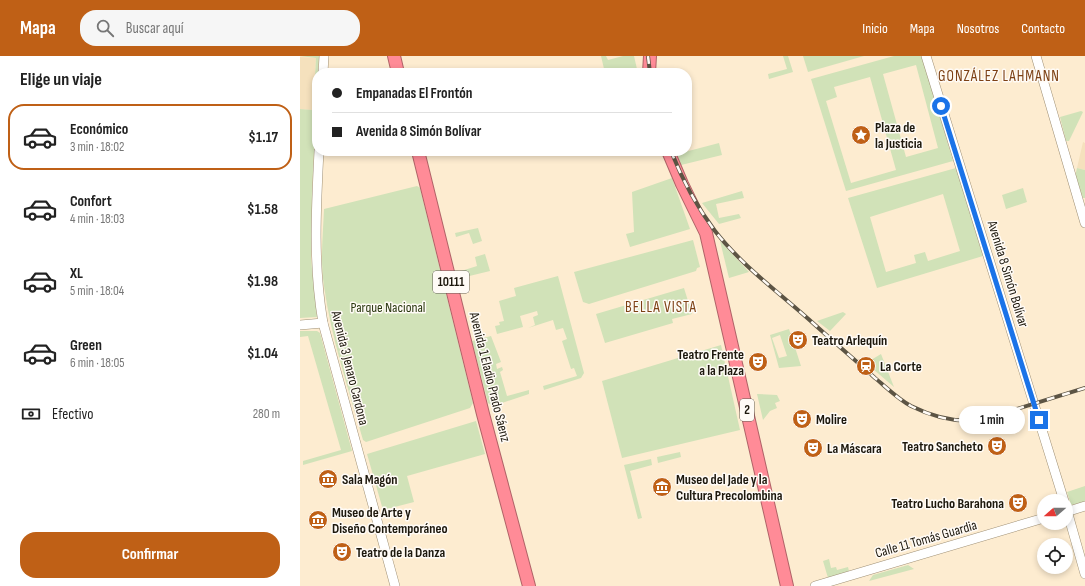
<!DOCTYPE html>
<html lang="es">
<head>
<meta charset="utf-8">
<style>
  :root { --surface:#fff; --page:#f6f6f6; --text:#222; --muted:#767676; --line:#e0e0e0; --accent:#bf6016 }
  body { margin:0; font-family:"Sofia Sans Condensed",sans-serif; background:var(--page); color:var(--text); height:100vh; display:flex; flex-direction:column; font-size:15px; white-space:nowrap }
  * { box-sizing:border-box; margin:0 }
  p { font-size:13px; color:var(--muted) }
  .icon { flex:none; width:22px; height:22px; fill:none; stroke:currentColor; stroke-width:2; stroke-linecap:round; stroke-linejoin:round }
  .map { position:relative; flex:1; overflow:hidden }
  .sheet { display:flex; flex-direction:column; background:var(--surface); width:300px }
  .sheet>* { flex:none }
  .hud { position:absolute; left:12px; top:12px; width:380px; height:88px; border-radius:16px; box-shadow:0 2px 6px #0003; display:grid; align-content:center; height:88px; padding:0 20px; background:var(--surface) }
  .needle { width:26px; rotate:250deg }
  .tools { position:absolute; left:737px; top:438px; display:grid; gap:8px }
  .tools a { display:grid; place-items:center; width:36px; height:36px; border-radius:50%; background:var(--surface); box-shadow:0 2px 6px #0003; font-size:20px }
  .end { position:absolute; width:18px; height:18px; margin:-9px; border:5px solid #1a73e8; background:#fff; box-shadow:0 0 0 2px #fff }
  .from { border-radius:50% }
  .bubble { position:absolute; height:28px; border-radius:14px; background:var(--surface); box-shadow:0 2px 6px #0003; font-size:13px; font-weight:700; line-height:28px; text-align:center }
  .hud b { display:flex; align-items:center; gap:14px; height:38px; font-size:15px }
  .hud b+b { border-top:1px solid var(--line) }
  .hud i { width:10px; height:10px; background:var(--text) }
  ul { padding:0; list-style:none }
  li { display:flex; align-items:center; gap:12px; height:66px; margin:0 8px 6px; padding:0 12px; border:2px solid transparent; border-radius:16px }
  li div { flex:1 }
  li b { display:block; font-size:15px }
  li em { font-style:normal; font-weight:700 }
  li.selected { border-color:var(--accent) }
  li>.icon { width:36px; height:36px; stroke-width:1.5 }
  h2 { padding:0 20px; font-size:18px; line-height:48px }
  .pay { display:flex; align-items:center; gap:10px; height:44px; padding:0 20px; font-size:15px }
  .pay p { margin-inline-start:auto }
  .action { display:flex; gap:8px; margin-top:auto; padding:8px 20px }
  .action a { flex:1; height:46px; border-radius:16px; background:var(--accent); color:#fff; font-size:16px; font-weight:700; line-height:46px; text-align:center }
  header { display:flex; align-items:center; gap:24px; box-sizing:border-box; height:56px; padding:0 20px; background:var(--accent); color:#fff }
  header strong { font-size:19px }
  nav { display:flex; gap:22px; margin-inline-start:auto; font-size:14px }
  .search { width:280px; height:36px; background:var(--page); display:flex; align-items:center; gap:10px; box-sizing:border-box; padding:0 14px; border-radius:16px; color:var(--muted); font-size:15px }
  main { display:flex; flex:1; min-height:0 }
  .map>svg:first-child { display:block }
  .built { fill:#f5e1bd }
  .green { fill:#d1e2b8; fill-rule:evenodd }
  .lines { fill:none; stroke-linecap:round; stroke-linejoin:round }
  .secondary-casing { stroke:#9f9075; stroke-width:10 }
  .highway-casing { stroke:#b06367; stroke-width:14 }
  .secondary { stroke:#fff; stroke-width:9 }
  .highway { stroke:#ff8b97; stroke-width:12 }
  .rail-casing { stroke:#5c5444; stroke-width:4 }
  .rail { stroke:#fffbf6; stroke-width:2.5; stroke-dasharray:8; stroke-linecap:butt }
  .route { stroke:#1a73e8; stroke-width:5 }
  .labels { text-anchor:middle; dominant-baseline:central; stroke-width:3; stroke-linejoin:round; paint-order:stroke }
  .shield { fill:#fffbf6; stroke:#615c53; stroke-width:1 }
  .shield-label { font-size:13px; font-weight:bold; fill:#1d180d }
  .poi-label { font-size:14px; font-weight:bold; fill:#1d180d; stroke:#fffbf6; text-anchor:start }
  .street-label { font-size:14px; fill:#1d180d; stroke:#fffbf6 }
  .park-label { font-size:14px; fill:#29370e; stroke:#fffbf6 }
  .neighbourhood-label { font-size:15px; letter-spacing:1px; fill:#7d4115; stroke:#fffbf6 }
</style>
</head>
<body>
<header>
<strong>Mapa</strong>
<div class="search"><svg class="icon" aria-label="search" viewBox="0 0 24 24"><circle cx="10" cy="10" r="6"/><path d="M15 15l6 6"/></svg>Buscar aquí</div>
<nav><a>Inicio</a><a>Mapa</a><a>Nosotros</a><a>Contacto</a></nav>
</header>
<main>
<section class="sheet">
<h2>Elige un viaje</h2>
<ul>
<li class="selected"><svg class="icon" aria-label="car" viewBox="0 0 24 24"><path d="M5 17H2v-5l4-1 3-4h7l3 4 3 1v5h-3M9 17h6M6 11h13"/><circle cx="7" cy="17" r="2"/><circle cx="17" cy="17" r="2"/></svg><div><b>Económico</b><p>3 min · 18:02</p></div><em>$1.17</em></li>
<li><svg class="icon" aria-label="car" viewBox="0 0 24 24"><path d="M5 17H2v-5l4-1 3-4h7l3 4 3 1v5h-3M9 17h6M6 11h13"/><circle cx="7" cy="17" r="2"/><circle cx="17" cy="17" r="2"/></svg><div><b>Confort</b><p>4 min · 18:03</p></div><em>$1.58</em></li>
<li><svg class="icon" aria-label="car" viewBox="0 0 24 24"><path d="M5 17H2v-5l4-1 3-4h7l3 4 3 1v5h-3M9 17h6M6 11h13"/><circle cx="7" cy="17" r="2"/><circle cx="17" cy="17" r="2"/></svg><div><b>XL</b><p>5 min · 18:04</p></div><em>$1.98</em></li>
<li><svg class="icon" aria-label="car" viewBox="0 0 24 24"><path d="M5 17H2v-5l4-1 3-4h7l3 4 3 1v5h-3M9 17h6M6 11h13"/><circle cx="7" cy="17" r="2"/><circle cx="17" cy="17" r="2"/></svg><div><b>Green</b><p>6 min · 18:05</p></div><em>$1.04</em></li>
</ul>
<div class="pay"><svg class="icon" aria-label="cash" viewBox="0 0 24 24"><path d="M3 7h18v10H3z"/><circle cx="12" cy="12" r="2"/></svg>Efectivo<p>280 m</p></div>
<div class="action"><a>Confirmar</a></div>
</section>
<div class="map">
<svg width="785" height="530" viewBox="0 0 785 530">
  <rect width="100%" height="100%" fill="#fdecd0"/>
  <g class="built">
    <polygon points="0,1 16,2 13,54 0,53"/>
    <polygon points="783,86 785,87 785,114 777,112"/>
  </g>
  <g class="green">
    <polygon points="0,0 19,0 12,134 11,203 17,261 0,262 0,53 13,54 16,2"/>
    <polygon points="301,0 306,0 308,4 323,0 334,0 337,13 322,17 305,17"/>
    <polygon points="483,0 488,0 493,16 469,23 468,18 487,13"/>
    <polygon points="503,0 564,0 508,16"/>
    <path d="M594 0H622L653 105 546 135 511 23ZM616 9 638 92 606 101 583 18ZM570 21 596 114 551 127 526 45 537 41 534 31Z"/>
    <polygon points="781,55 783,56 769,85 766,85 760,61"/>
    <polygon points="419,87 422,99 381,109 377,98"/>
    <path d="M656 112 683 200 577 232 548 142ZM643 138 660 195 628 205 625 196 614 199 616 207 586 216 570 161Z"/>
    <polygon points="777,112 785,114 785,142 783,142 775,120"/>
    <polygon points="372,122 390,173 330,191 326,178 334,176 332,136"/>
    <path d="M117 130 120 132 173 347 170 352 66 386 63 384C49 334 31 282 24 230 20 204 23 179 24 153Z"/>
    <polygon points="723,132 727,146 706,153 702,139"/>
    <polygon points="442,135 444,142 416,148 419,162 439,158 441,162 419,168 402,147"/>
    <polygon points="178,172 182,185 173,188 169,177 156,181 155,177"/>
    <polygon points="393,184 400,211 397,212 396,215 289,248 283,246 274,216"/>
    <polygon points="420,185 423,188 449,216 429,222"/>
    <polygon points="185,198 190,215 157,223 155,217 177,210 175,201"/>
    <polygon points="258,220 284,317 281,322 244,334 243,330 277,320 274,312 271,313 262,285 267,283 263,272 256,274 253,264 228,272 235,269 233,261 238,259 237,255 220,260 223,271 197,278 195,270 200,269 199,266 204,265 199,245 216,240 214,232"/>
    <polygon points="384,232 392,258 372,263 373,267 305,287 296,258"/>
    <polygon points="543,256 546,258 530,275 517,265"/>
    <path d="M489 273 501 310 479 312 470 279ZM480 279 487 300 479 302 472 282Z"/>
    <polygon points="0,275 17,275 20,277 52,395 3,409 3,405 41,394 8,280 0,281"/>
    <polygon points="191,280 201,306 196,308 197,313 202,311 203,314 200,316 207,340 229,334 229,338 193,350 188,347 172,285"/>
    <polygon points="421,289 440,374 322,402 302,325"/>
    <polygon points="581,298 594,331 566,307"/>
    <polygon points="457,338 477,339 480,345 475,347 477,352 470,355 463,364"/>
    <polygon points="176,365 185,398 107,420 114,446 83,454 67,398"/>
    <polygon points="380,396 381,401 358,407 357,401"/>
    <polygon points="351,403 352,409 330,415 342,462 338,463 324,409"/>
    <polygon points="785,430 785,446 771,449 767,436"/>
    <polygon points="529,503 531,512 536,511 537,514 548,511 549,515 528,522 523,505"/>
    <polygon points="608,509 614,513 569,525 573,519"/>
  </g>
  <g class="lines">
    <g class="secondary-casing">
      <g id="secondary">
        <polyline points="626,0 764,445"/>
        <polyline points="736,0 785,167"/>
        <polyline points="23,17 24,0"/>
        <path d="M19 95C16 153 13 209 23 267L95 530"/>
        <polyline points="0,269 23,267"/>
        <polyline points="766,451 785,518"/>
        <polyline points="766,456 785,450"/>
        <polyline points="515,530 744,462"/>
      </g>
    </g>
    <g class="highway-casing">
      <g id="highway">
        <polyline points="94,0 98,17"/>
        <polyline points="349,17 350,0"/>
        <polyline points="118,95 183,358 229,530"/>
        <polyline points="368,95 382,128 406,177 487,530"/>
      </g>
    </g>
    <use href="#secondary" class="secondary"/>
    <use href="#highway" class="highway"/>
    <g class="rail-casing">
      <g id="rail">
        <polyline points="348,0 350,17"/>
        <path d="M371 95C382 123 397 151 415 175 442 210 481 238 514 268 534 286 555 304 575 322 586 331 598 343 611 350 633 361 656 367 681 364L785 332"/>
      </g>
    </g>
    <use href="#rail" class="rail"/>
  </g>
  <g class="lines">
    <polyline class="route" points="641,50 739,364"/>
  </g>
  <defs>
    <g id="sight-disc" transform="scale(1)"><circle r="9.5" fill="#bf6016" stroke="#fffbf6"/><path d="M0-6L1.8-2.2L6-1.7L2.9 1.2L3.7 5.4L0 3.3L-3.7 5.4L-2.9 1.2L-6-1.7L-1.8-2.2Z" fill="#fff"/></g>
    <g id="theatre-disc" transform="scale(1)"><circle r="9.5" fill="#bf6016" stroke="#fffbf6"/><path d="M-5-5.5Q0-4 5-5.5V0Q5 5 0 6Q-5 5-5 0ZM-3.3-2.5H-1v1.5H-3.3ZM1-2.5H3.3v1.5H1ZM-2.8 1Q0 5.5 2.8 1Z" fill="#fff"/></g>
    <g id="station-disc" transform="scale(1)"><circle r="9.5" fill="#bf6016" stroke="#fffbf6"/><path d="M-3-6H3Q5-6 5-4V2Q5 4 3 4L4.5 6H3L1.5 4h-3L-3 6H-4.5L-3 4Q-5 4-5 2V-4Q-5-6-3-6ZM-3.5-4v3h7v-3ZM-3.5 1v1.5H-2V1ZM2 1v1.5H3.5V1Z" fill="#fff"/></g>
    <g id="museum-disc" transform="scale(1)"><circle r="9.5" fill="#bf6016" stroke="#fffbf6"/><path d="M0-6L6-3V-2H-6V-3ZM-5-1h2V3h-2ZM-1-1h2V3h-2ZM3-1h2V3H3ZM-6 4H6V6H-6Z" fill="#fff"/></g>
  </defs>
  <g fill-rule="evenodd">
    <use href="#sight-disc" x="561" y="79"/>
    <use href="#theatre-disc" x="498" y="284"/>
    <use href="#theatre-disc" x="458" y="306"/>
    <use href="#station-disc" x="566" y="310"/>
    <use href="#theatre-disc" x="502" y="363"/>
    <use href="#theatre-disc" x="697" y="390"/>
    <use href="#theatre-disc" x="513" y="392"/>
    <use href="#museum-disc" x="28" y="423"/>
    <use href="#museum-disc" x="362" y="431"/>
    <use href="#theatre-disc" x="718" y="447"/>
    <use href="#museum-disc" x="18" y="464"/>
    <use href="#theatre-disc" x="42" y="496"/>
  </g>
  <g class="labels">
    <g class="shield">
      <rect x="133" y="215" width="36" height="22" rx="3"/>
      <rect x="440" y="343" width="14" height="22" rx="3"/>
    </g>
    <g class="shield-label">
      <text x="151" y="226">10111</text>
      <text x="447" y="354">2</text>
    </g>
    <g class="poi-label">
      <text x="575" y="71">Plaza de<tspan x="575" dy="16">la Justicia</tspan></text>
      <text x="512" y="284">Teatro Arlequín</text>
      <text x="444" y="298" text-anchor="end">Teatro Frente<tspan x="444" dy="16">a la Plaza</tspan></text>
      <text x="580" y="310">La Corte</text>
      <text x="516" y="363">Molire</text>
      <text x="683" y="390" text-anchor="end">Teatro Sancheto</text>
      <text x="527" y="392">La Máscara</text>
      <text x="42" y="423">Sala Magón</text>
      <text x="376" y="423">Museo del Jade y la<tspan x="376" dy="16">Cultura Precolombina</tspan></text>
      <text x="704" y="447" text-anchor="end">Teatro Lucho Barahona</text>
      <text x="32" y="456">Museo de Arte y<tspan x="32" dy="16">Diseño Contemporáneo</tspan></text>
      <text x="56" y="496">Teatro de la Danza</text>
    </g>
    <g class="street-label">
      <text transform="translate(708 218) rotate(73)">Avenida 8 Simón Bolívar</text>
      <text transform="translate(50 312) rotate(76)">Avenida 3 Jenaro Cardona</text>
      <text transform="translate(190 321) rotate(76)">Avenida 1 Eladio Prado Sáenz</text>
      <text transform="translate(626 483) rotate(-16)">Calle 11 Tomás Guardia</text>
    </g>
    <g class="park-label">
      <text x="88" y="251">Parque Nacional</text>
    </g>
    <g class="neighbourhood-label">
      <text x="699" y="20">GONZÁLEZ LAHMANN</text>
      <text x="361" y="251">BELLA VISTA</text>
    </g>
  </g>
</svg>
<div class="tools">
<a><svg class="needle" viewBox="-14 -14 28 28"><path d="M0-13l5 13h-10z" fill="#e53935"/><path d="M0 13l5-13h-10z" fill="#767676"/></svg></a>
<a><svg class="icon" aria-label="locate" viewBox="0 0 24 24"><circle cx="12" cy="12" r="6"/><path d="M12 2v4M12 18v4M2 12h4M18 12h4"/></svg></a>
</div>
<i class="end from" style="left:641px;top:50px"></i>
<i class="end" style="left:739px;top:364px"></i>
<div class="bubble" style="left:659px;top:350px;width:66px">1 min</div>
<div class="hud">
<b><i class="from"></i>Empanadas El Frontón</b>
<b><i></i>Avenida 8 Simón Bolívar</b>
</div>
</div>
</main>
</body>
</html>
